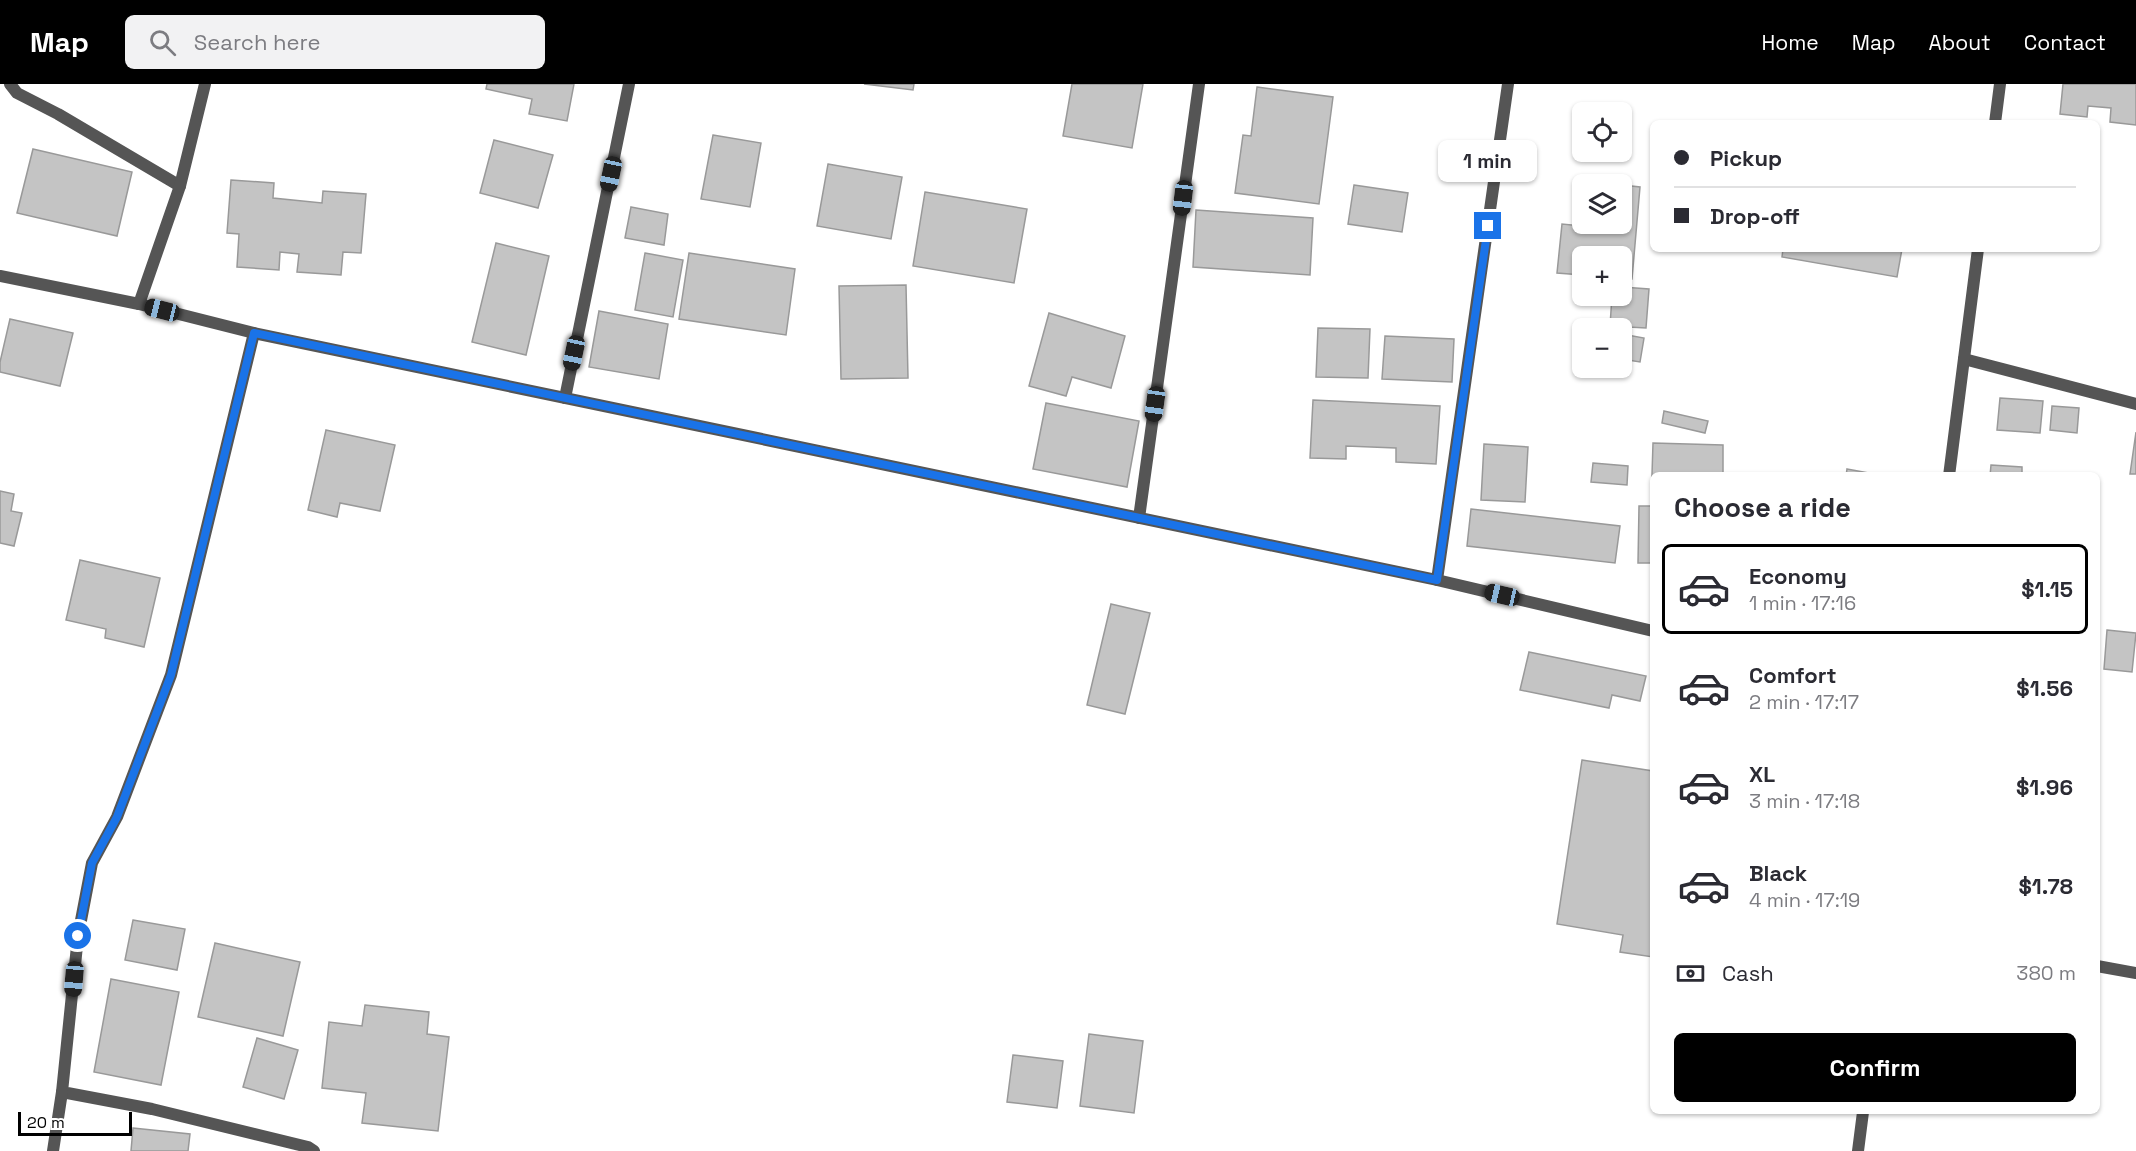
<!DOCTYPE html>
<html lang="en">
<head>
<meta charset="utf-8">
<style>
  :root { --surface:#fff; --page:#f2f2f3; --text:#2b2b33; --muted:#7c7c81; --line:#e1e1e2; --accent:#000 }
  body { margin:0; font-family:"Space Grotesk",sans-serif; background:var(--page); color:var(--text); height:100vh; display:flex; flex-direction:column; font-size:22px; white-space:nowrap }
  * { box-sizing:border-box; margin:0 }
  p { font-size:20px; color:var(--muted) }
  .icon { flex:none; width:33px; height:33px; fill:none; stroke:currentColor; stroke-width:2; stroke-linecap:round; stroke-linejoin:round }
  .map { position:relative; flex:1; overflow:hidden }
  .drawer { position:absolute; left:1650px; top:388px; width:450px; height:642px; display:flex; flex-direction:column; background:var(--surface); border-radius:9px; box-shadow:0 2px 4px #0004 }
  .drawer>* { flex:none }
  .guide { position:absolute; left:1650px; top:36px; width:450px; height:132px; border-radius:9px; box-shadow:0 2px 4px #0004; display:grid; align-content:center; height:132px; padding:0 24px; background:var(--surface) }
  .controls { position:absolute; left:1572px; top:18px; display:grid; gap:12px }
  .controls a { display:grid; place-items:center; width:60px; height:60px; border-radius:9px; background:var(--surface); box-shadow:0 2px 4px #0004; font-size:30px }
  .scale { position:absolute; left:18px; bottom:15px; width:114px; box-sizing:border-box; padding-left:6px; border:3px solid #000; border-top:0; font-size:16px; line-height:21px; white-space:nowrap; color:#000; -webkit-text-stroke:4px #fff; paint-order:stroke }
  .end { position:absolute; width:27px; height:27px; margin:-14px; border:8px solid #1a73e8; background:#fff; box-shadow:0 0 0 3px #fff }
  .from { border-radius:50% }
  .bubble { position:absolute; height:42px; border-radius:9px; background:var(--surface); box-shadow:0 2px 4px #0004; font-size:20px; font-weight:800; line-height:42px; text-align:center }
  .car { position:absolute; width:18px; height:36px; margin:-18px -9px; border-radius:8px; box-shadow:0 0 4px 2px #0007; background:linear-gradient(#222 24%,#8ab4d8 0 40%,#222 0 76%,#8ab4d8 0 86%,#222 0) }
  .guide b { display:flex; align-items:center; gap:21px; height:57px; font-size:22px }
  .guide b+b { border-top:2px solid var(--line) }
  .guide i { width:15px; height:15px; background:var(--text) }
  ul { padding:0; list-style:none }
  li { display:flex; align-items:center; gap:18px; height:90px; margin:0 12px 9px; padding:0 12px; border:3px solid transparent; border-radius:9px }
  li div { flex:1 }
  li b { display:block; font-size:22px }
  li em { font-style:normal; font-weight:800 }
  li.selected { border-color:var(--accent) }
  li>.icon { width:54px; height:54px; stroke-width:1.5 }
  h2 { padding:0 24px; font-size:27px; line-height:72px }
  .pay { display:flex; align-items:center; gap:15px; height:66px; padding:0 24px; font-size:22px }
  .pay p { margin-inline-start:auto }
  .primary-button { display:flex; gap:12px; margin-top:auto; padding:12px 24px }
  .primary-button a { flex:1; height:69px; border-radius:9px; background:var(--accent); color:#fff; font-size:24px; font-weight:800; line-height:69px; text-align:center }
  header { display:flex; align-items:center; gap:36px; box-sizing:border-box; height:84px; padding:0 30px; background:var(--accent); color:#fff }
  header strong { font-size:28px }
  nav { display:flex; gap:33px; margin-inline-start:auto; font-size:21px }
  .search { width:420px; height:54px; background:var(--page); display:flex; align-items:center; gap:15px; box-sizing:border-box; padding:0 21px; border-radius:9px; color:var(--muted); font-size:22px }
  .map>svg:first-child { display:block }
  .building { fill:#c4c4c4; stroke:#999; stroke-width:1.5 }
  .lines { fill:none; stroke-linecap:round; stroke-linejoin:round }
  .street { stroke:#555; stroke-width:12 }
  .route { stroke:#1a73e8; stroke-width:8 }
</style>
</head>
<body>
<header>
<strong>Map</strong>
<div class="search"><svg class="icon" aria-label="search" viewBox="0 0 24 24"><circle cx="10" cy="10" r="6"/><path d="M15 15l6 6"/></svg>Search here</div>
<nav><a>Home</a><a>Map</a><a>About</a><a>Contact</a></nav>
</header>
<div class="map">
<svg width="2136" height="1067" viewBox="0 0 2136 1067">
  <rect width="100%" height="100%" fill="#fff"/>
  <g class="building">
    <polygon points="487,0 574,0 567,37 529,30 532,15 486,5"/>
    <polygon points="864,0 914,0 913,6"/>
    <polygon points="1072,0 1143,0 1132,64 1063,52"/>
    <polygon points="2063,0 2136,0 2136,41 2110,38 2111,24 2088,22 2087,33 2060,30"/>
    <polygon points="1257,3 1333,13 1319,120 1235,109 1243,51 1251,52"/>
    <polygon points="713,51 761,59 750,123 701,115"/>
    <polygon points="494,56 553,71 538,124 480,109"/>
    <polygon points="33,65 132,88 117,152 17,129"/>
    <polygon points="828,80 902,93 891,155 817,142"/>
    <polygon points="231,96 274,99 273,114 322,119 323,107 366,110 361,169 343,168 341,191 297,188 299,170 280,168 279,186 237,183 239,150 227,149"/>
    <polygon points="1586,98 1615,100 1586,100"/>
    <polygon points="1354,101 1408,109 1402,148 1348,140"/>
    <polygon points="1622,101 1640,103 1632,195 1622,194 1622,172 1582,172 1582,191 1557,189 1562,140 1582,142 1583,140 1622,140"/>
    <polygon points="925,108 1027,125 1014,199 913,182"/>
    <polygon points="631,123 668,130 664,161 625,154"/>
    <polygon points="1196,126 1313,134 1310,191 1193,183"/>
    <polygon points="496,159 549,172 526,271 472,258"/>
    <polygon points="1783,165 1902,165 1897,193 1782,173"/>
    <polygon points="645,169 683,176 673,233 635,226"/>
    <polygon points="689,169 795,185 786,251 679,235"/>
    <polygon points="906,201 908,294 841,295 839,202"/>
    <polygon points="1622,203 1649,205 1646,244 1610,242 1612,212 1622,212"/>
    <polygon points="599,227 668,240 659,295 589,283"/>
    <polygon points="1049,229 1125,252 1111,304 1072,293 1066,312 1029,302"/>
    <polygon points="10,235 73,249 60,302 0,288 0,278"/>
    <polygon points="1318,244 1370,245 1368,294 1316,293"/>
    <polygon points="1622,250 1644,254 1640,278 1622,275"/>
    <polygon points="1385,252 1454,255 1452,298 1382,295"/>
    <polygon points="2000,314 2043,317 2040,349 1997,346"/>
    <polygon points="1313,316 1440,322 1436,380 1396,378 1396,364 1346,362 1346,375 1310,374"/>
    <polygon points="1046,319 1139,337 1127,403 1033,385"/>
    <polygon points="2052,322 2079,324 2077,349 2050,346"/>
    <polygon points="1664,327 1708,337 1705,349 1662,339"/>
    <polygon points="326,346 395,361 380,427 340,419 337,433 308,426"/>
    <polygon points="2136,348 2136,390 2130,390"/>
    <polygon points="1653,359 1723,361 1723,392 1653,392 1653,479 1638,479 1639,422 1651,422"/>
    <polygon points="1484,360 1528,363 1525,418 1481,416"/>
    <polygon points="1593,379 1628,382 1627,401 1591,398"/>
    <polygon points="1991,381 2022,383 2022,392 1990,392"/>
    <polygon points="1847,385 1885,392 1846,392"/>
    <polygon points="0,407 14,410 11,427 22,429 14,462 0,459"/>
    <polygon points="1471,425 1620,442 1615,479 1467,462"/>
    <polygon points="80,476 160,494 144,563 105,554 106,545 66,536"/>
    <polygon points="1111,520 1150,529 1125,630 1087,621"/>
    <polygon points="2107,546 2136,549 2132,588 2104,585"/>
    <polygon points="1529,568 1646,592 1640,617 1612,611 1609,624 1520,606"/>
    <polygon points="1582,676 1653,687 1653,873 1620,868 1623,851 1557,840"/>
    <polygon points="133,836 185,845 177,886 125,876"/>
    <polygon points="215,859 300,878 283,952 198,933"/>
    <polygon points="111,895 179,908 161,1001 94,988"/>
    <polygon points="365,921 429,928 427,950 449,953 438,1047 362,1039 366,1009 322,1004 329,938 362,942"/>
    <polygon points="1089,950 1143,957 1134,1029 1080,1022"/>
    <polygon points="257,954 298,966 284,1015 243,1003"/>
    <polygon points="1013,971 1063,977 1057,1024 1007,1018"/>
    <polygon points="133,1044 190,1050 188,1067 131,1067"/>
  </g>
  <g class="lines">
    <g class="street">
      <polyline points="10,0 17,9 58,30 180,102"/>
      <polyline points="1995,39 2000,0"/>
      <polyline points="0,192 139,220 254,249 1437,496 1653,547"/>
      <polyline points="139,220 180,102 205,0"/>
      <polyline points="254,249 171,591 117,733 92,779 78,852 62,1008 152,1025 308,1063 314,1067"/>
      <polyline points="1964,275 2136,320"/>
      <polyline points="565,314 629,0"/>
      <polyline points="1949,392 1978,165"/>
      <polyline points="1139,434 1199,0"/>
      <polyline points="1437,496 1508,0"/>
      <polyline points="2097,882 2136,889"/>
      <polyline points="53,1067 62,1008"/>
      <polyline points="1858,1067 1863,1028"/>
    </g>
  </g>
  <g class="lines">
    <polyline class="route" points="78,852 92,779 117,733 171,591 254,249 1437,496 1488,142"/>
  </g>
</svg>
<div class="controls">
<a><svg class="icon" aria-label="locate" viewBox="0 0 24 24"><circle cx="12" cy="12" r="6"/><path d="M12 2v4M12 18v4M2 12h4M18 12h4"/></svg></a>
<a><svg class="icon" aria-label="layers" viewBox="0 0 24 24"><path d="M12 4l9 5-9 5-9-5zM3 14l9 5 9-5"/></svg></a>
<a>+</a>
<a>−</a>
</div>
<div class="scale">20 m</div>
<i class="end from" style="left:78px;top:852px"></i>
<i class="end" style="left:1488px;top:142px"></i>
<div class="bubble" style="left:1438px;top:56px;width:99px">1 min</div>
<i class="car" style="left:611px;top:90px;rotate:192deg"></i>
<i class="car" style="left:1183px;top:114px;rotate:187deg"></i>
<i class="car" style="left:162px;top:226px;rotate:284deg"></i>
<i class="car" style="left:574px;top:269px;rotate:192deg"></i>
<i class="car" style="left:1155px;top:320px;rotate:188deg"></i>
<i class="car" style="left:1502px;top:511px;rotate:283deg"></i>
<i class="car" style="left:74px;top:895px;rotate:185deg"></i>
<div class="guide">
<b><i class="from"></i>Pickup</b>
<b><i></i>Drop-off</b>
</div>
<section class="drawer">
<h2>Choose a ride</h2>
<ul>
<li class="selected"><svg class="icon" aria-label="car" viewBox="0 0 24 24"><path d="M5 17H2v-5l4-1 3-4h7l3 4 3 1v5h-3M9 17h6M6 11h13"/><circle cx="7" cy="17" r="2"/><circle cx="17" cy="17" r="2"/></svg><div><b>Economy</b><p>1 min · 17:16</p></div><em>$1.15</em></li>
<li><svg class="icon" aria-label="car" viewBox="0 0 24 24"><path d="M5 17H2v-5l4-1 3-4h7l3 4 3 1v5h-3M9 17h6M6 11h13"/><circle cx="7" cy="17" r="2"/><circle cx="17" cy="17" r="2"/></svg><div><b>Comfort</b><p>2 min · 17:17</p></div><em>$1.56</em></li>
<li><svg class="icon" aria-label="car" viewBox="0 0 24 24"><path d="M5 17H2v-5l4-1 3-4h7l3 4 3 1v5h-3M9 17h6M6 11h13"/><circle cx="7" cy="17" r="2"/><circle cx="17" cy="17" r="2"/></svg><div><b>XL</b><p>3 min · 17:18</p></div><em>$1.96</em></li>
<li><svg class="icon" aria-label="car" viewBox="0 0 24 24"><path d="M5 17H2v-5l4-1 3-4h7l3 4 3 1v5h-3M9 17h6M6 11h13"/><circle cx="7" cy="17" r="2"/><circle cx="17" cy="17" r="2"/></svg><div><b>Black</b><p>4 min · 17:19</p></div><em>$1.78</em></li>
</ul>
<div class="pay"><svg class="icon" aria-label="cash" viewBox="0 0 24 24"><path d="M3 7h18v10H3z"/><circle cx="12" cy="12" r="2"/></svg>Cash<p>380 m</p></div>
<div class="primary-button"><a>Confirm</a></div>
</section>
</div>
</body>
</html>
